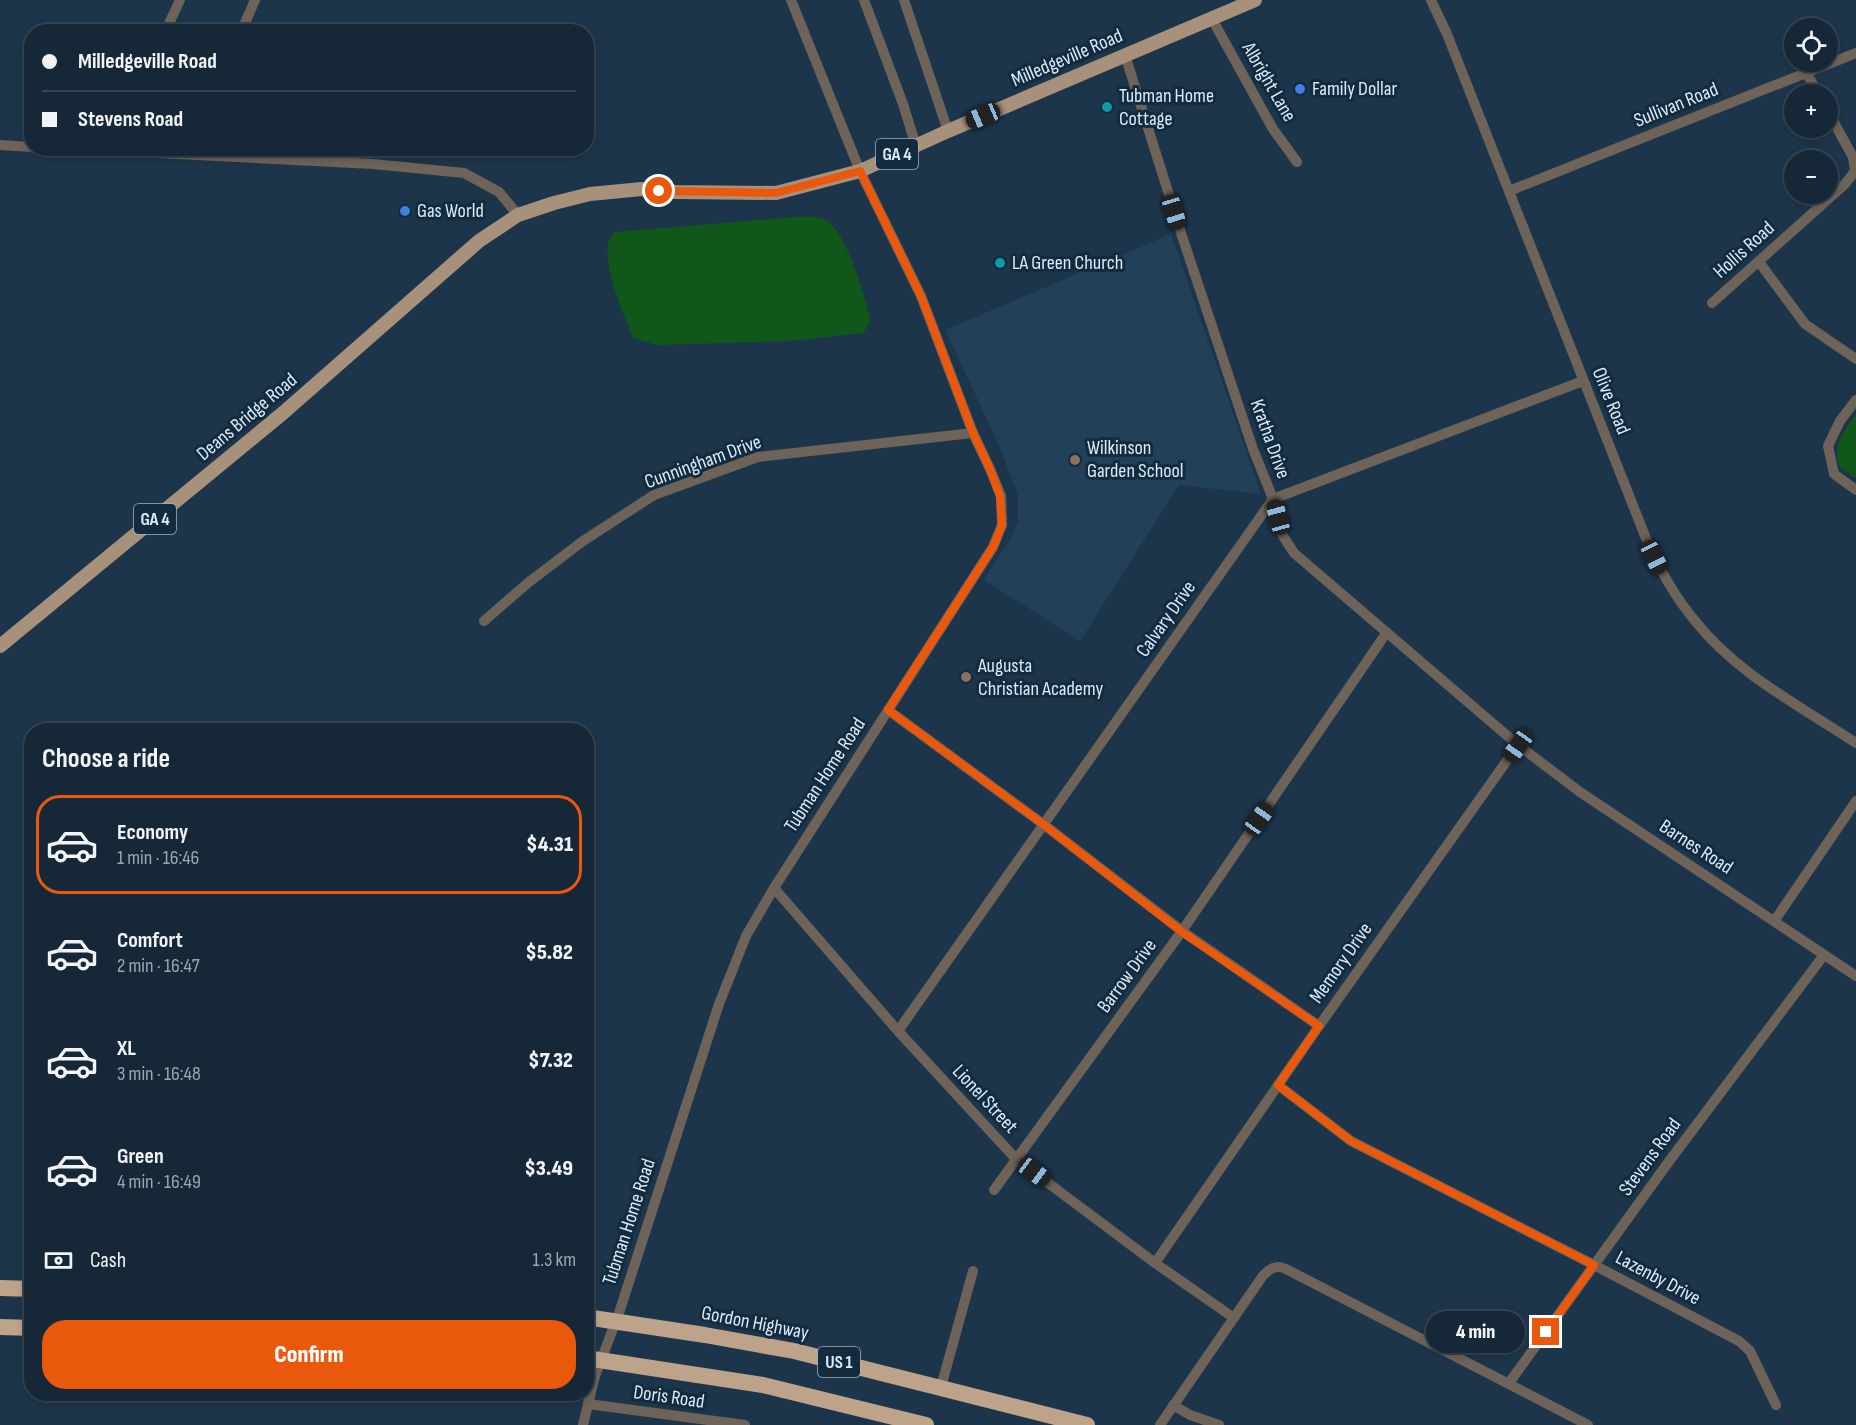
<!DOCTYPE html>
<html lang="en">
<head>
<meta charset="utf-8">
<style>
  :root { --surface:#162838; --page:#233443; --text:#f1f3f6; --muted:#9ea6ae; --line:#354453; --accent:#ea580c }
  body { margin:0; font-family:"Sofia Sans Condensed",sans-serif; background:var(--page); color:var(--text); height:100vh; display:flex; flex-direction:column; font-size:22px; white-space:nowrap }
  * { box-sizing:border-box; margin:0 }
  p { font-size:20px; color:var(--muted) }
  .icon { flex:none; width:33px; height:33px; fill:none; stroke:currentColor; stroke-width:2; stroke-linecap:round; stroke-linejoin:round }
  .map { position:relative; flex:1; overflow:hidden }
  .drawer { position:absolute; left:24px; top:723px; width:570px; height:678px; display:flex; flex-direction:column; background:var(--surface); border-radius:24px; box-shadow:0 3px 9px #0003,0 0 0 2px var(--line) }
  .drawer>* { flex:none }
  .guide { position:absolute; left:24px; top:24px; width:570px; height:132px; border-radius:24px; box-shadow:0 3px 9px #0003,0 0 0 2px var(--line); display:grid; align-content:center; height:132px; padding:0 18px; background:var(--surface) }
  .controls { position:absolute; left:1784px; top:18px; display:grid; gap:12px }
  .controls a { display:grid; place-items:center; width:54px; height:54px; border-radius:50%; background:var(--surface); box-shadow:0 3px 9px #0003,0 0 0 2px var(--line); font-size:30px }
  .end { position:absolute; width:27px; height:27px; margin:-14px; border:8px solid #ea580c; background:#fff; box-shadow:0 0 0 3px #fff }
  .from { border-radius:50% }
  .bubble { position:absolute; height:42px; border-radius:21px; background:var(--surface); box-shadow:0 3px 9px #0003,0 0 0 2px var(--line); font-size:20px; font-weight:800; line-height:42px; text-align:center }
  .car { position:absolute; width:18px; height:36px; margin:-18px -9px; border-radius:8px; box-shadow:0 0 4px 2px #0007; background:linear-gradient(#222 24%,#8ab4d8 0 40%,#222 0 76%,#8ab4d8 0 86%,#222 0) }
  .guide b { display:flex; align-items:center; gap:21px; height:57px; font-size:22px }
  .guide b+b { border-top:2px solid var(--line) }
  .guide i { width:15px; height:15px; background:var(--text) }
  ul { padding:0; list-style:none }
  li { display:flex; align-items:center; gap:18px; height:99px; margin:0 12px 9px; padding:0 6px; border:3px solid transparent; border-radius:24px }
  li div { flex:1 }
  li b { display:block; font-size:22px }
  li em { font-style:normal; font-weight:800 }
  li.active { border-color:var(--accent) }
  li>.icon { width:54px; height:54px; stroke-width:1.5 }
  h2 { padding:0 18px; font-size:27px; line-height:72px }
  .pay { display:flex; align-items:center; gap:15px; height:66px; padding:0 18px; font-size:22px }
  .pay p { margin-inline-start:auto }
  .primary-button { display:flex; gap:12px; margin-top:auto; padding:12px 18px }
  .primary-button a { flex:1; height:69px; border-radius:24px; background:var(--accent); color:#fff; font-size:24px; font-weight:800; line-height:69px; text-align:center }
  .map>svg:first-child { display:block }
  .built { fill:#224058 }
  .green { fill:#115719 }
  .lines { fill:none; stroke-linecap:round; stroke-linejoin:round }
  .minor { stroke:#6e6358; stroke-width:10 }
  .major { stroke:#a7917b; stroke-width:14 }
  .highway { stroke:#bda389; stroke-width:16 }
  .route { stroke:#ea580c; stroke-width:8 }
  .shop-dot { fill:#3f7fe0; stroke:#132b3f; stroke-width:2 }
  .culture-dot { fill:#0f9aa8; stroke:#132b3f; stroke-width:2 }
  .education-dot { fill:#8d6e63; stroke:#132b3f; stroke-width:2 }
  .labels { text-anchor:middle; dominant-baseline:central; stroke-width:6; stroke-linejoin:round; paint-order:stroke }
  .shield { fill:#132b3f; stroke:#a0b1c0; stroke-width:1.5 }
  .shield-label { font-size:18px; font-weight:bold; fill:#dcebf8 }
  .street-label { font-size:20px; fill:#dcebf8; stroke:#132b3f }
  .poi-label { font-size:20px; fill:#dcebf8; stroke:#132b3f; text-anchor:start }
</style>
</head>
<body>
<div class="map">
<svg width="1856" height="1425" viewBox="0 0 1856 1425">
  <rect width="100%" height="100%" fill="#1d354a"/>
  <polygon class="built" points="1171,234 1261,494 1179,485 1080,641 984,580 1009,541 1018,521 1018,495 998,443 945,330"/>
  <g class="green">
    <path d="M796 217C805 217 816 216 824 219 846 228 865 298 871 321L863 333 790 341 657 345 633 338C624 314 604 270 608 245 608 240 612 236 615 232Z"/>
    <path d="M1856 415V478L1840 467C1832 443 1843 434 1856 415Z"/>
  </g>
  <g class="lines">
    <g class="minor">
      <polyline points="864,0 903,104 916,146"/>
      <polyline points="904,0 948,131"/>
      <path d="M1431 0 1447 34 1645 536C1658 567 1674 596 1696 622 1737 674 1802 707 1856 743"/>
      <polyline points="1212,19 1273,129 1297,162"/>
      <polyline points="165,32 180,0"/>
      <polyline points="241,32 255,0"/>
      <polyline points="1125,55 1181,233 1253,449 1273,499 1283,536 1294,553 1518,745 1580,792 1856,976"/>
      <polyline points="1806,73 1819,94"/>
      <polyline points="0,145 32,147"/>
      <polyline points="59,148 373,164 464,173 499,192 518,215"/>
      <polyline points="1509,191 1856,53"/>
      <polyline points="1759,262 1805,324 1856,359"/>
      <polyline points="1712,303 1845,184 1855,171 1853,157 1827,110"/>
      <polyline points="1856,400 1840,421 1828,446 1834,474 1856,490"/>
      <polyline points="484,621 529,582 583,541 654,495 758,457 973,433"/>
      <polyline points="888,710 1043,824 1182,931 1319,1026"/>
      <polyline points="774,888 898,1031 1016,1159 1155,1263 1234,1318"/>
      <polyline points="1775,920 1856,801"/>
      <polyline points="898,1031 1273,499 1583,381"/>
      <polyline points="1278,1085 1351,1141 1594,1265 1739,1341 1750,1351 1776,1405"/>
      <polyline points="994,1190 1182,931 1387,632"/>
      <polyline points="1155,1263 1319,1026 1518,745"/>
      <polyline points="1509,1383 1670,1160 1824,955"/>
      <polyline points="941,1387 973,1271"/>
      <polyline points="588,1404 745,1425"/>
      <polyline points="1173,1405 1190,1415 1219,1425"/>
      <polyline points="583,1425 595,1376 619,1313 719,1004 746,936 774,888 993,547 1002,525 1001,496 990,469 973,433 921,296 860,171 791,0"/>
      <path d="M1160 1425 1262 1277C1269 1269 1276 1264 1286 1269L1588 1425"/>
    </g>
    <polyline class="major" points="0,646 283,413 479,241 518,215 554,203 590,194 642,189 676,192 776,193 860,171 948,131 1255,0"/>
    <g class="highway">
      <polyline points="0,1288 32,1289"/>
      <polyline points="586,1317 705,1335 794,1351 1087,1425"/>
      <polyline points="0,1327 32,1328"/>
      <polyline points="586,1358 763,1385 926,1425"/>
    </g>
  </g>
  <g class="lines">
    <polyline class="route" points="659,191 776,193 860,171 921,296 973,433 990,469 1000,496 1002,525 993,547 888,710 1043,824 1182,932 1319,1026 1278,1085 1351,1141 1594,1265 1546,1332"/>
  </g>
  <g class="shop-dot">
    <circle cx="1300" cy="89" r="6"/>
    <circle cx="405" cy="211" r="6"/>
  </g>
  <g class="culture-dot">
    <circle cx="1107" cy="107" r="6"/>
    <circle cx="1000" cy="263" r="6"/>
  </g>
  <g class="education-dot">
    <circle cx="1075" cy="460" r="6"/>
    <circle cx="966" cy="677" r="6"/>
  </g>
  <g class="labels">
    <g class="shield">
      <rect x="876" y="139" width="42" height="30" rx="4.5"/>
      <rect x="134" y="504" width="42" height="30" rx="4.5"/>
      <rect x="818" y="1347" width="42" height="30" rx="4.5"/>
    </g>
    <g class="shield-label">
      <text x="897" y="154">GA 4</text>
      <text x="155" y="519">GA 4</text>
      <text x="839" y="1362">US 1</text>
    </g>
    <g class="street-label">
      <text transform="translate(1067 58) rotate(-23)">Milledgeville Road</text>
      <text transform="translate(1269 82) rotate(60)">Albright Lane</text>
      <text transform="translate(1676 105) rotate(-22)">Sullivan Road</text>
      <text transform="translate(1744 250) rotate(-42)">Hollis Road</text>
      <text transform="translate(1611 401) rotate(68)">Olive Road</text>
      <text transform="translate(247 417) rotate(-40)">Deans Bridge Road</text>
      <text transform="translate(1270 439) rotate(70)">Kratha Drive</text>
      <text transform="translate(703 462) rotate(-20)">Cunningham Drive</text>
      <text transform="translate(1166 619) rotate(-55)">Calvary Drive</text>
      <text transform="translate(825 775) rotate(-57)">Tubman Home Road</text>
      <text transform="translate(1696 847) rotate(33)">Barnes Road</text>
      <text transform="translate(1341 963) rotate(-55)">Memory Drive</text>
      <text transform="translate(1127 976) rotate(-54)">Barrow Drive</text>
      <text transform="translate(985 1099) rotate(47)">Lionel Street</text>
      <text transform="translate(1650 1157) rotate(-54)">Stevens Road</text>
      <text transform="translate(629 1222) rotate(-72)">Tubman Home Road</text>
      <text transform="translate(1658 1278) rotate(28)">Lazenby Drive</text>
      <text transform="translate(755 1323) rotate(11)">Gordon Highway</text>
      <text transform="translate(669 1397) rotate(8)">Doris Road</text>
    </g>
    <g class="poi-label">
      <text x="1312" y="89">Family Dollar</text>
      <text x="1119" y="96">Tubman Home<tspan x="1119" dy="23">Cottage</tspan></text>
      <text x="417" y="211">Gas World</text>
      <text x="1012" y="263">LA Green Church</text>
      <text x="1087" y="448">Wilkinson<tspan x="1087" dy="23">Garden School</tspan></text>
      <text x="978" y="666">Augusta<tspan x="978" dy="23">Christian Academy</tspan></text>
    </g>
  </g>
</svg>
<div class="controls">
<a><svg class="icon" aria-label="locate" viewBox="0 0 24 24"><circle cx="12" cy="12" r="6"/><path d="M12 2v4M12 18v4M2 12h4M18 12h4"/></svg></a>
<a>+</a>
<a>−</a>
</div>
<i class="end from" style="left:659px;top:191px"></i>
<i class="end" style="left:1546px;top:1332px"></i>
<div class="bubble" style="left:1426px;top:1311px;width:99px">4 min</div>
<i class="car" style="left:983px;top:116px;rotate:247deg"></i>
<i class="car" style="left:1174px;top:212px;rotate:163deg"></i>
<i class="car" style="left:1278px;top:517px;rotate:345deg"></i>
<i class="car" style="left:1654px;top:557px;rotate:154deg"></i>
<i class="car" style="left:1518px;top:746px;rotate:215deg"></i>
<i class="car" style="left:1259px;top:819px;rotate:35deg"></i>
<i class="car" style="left:1034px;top:1172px;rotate:127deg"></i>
<div class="guide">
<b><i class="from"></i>Milledgeville Road</b>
<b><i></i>Stevens Road</b>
</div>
<section class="drawer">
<h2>Choose a ride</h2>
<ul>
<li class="active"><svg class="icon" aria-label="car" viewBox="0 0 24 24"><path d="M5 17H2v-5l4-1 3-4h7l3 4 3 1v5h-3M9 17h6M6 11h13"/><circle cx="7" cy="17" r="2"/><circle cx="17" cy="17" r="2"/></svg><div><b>Economy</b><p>1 min · 16:46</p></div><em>$4.31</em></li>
<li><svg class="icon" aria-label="car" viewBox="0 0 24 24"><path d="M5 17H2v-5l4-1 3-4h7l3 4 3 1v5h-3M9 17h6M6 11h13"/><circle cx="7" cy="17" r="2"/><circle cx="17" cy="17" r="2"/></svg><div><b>Comfort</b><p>2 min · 16:47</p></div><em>$5.82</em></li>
<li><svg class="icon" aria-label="car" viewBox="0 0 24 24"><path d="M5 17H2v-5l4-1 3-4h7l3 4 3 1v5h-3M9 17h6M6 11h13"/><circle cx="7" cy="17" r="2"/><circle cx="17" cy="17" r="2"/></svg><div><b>XL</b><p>3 min · 16:48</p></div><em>$7.32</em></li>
<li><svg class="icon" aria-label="car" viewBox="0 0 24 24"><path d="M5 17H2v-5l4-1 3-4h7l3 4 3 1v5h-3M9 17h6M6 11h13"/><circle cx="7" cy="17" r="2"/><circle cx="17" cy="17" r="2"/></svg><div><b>Green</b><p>4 min · 16:49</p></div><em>$3.49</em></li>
</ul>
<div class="pay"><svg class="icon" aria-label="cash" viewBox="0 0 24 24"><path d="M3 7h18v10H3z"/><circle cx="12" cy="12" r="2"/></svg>Cash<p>1.3 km</p></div>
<div class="primary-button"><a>Confirm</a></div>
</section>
</div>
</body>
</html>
